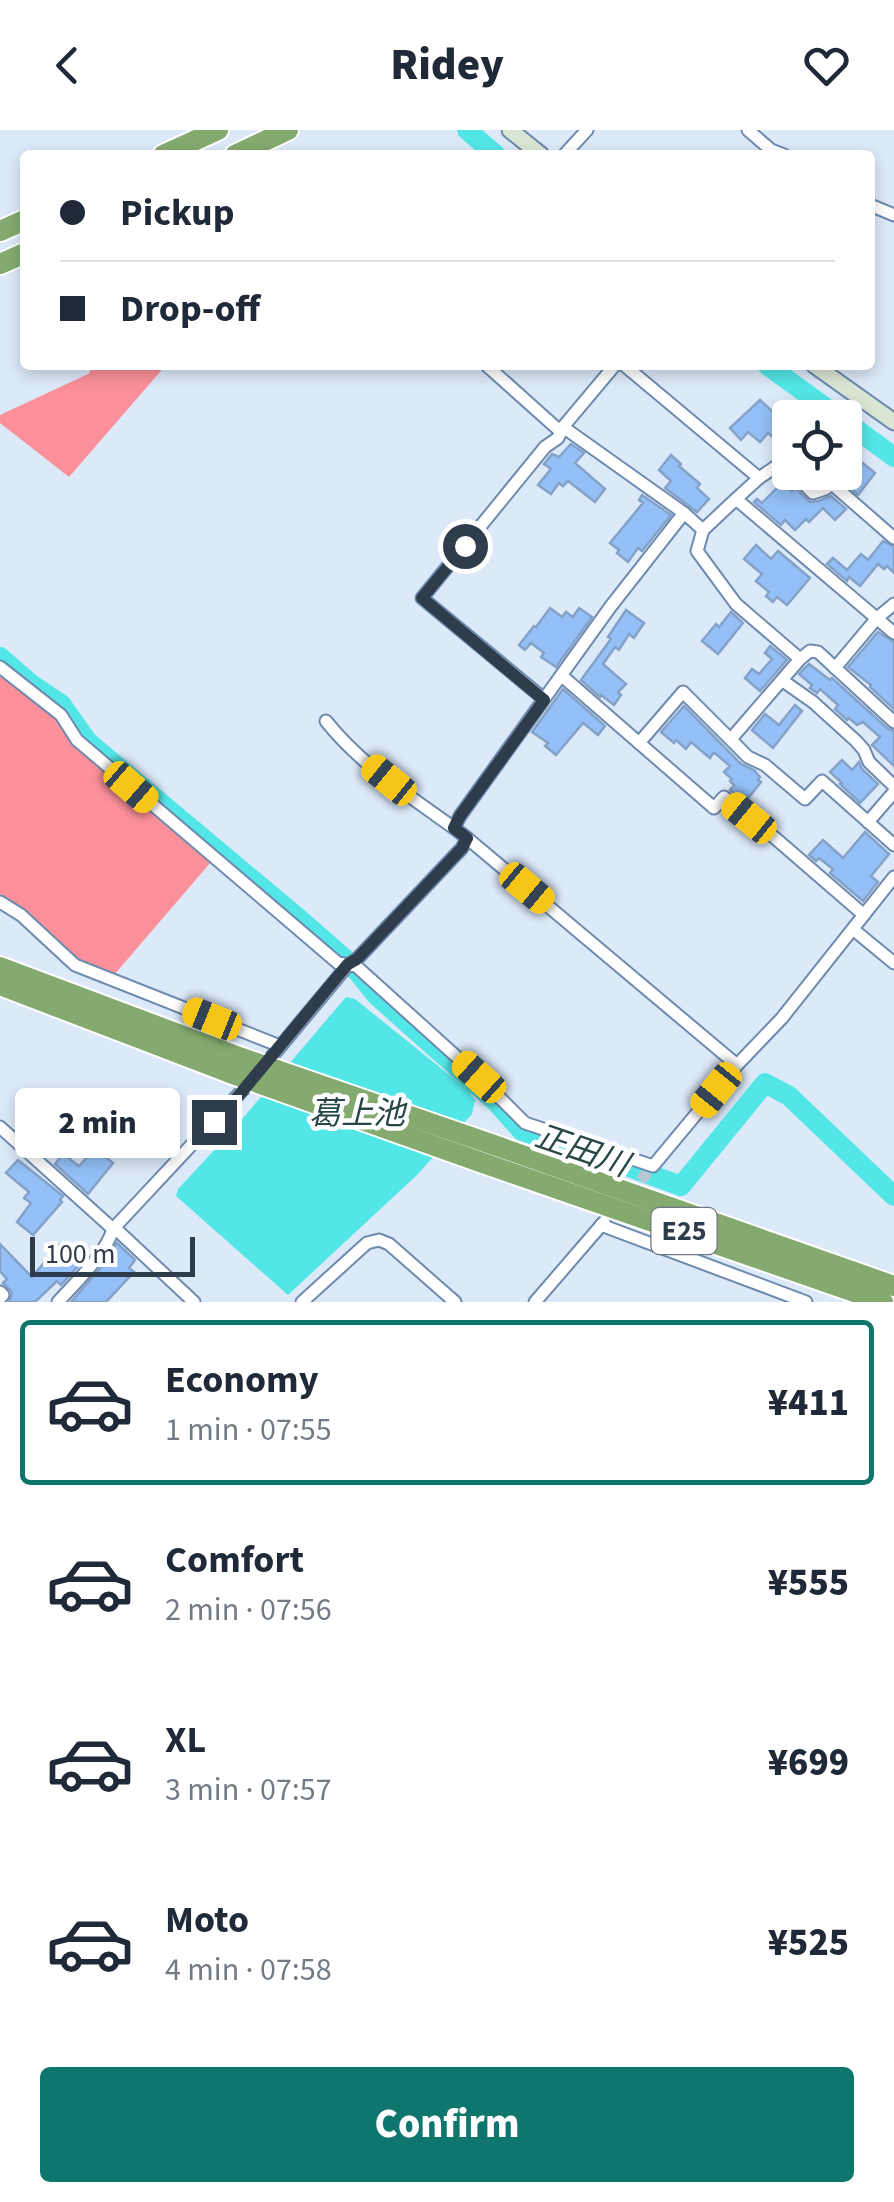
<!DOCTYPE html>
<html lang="en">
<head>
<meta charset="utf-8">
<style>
  :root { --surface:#fff; --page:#f2f2f3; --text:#1f2937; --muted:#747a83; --line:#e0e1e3; --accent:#0f766e }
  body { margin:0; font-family:"Source Sans 3","Noto Sans JP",sans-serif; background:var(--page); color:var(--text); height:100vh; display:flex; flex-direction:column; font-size:38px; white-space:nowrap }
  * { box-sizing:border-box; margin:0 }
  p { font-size:32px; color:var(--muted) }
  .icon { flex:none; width:55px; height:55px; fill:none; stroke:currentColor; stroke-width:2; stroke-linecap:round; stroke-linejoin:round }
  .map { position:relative; height:1172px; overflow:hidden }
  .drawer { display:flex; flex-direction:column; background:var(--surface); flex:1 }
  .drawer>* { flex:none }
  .hud { position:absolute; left:20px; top:20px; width:855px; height:220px; border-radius:10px; box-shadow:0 5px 15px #0003; display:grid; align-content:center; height:220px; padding:0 40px; background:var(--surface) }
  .tools { position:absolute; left:772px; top:270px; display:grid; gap:20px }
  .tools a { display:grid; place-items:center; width:90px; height:90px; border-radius:10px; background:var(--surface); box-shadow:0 5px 15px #0003; font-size:50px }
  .scale { position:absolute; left:30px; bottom:25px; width:165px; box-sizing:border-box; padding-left:10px; border:5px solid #2f3c4c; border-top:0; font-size:28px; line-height:35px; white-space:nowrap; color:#2f3c4c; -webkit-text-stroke:8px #fff; paint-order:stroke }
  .end { position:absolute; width:45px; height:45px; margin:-22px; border:12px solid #2f3c4c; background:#fff; box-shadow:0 0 0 5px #fff }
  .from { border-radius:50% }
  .bubble { position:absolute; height:70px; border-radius:10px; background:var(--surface); box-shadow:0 5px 15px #0003; font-size:32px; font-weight:800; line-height:70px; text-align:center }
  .car { position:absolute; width:30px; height:60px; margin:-30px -15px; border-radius:12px; box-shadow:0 0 8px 2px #0007; background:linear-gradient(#f5c518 24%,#345 0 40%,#f5c518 0 76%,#345 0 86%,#f5c518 0) }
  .hud b { display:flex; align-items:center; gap:35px; height:95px; font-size:38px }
  .hud b+b { border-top:2px solid var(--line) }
  .hud i { width:25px; height:25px; background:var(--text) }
  ul { padding:18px 0 0; list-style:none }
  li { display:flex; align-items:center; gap:30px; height:165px; margin:0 20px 15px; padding:0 20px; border:5px solid transparent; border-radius:10px }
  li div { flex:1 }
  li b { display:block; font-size:38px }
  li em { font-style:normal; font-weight:800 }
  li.on { border-color:var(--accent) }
  li>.icon { width:90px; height:90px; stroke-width:1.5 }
  .cta { display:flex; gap:20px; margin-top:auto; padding:20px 40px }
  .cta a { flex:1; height:115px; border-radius:10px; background:var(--accent); color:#fff; font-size:40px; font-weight:800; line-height:115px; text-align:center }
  header { display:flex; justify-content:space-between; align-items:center; height:130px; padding:0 40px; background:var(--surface); font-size:45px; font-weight:800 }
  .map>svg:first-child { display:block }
  .green { fill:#fb909a }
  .water { fill:#53e6e6 }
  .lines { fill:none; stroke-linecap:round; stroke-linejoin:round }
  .river { stroke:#53e6e6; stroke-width:20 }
  .building { fill:#94c0f7; stroke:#84a2c8; stroke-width:2.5 }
  .street-tunnel { stroke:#b9c6d6; stroke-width:11; stroke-dasharray:11 5.5; stroke-linecap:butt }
  .street-casing { stroke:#6d8aaf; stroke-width:15 }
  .secondary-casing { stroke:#6d8aaf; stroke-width:19 }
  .highway-casing { stroke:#fff; stroke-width:24 }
  .street { stroke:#fff; stroke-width:11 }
  .secondary { stroke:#dae6d4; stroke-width:15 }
  .highway { stroke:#84aa6f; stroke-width:20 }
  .highway-bridge-casing { stroke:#fff; stroke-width:24; stroke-linecap:butt }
  .highway-bridge { stroke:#84aa6f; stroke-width:20 }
  .route { stroke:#2f3c4c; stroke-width:12 }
  .labels { text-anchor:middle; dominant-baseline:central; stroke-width:9; stroke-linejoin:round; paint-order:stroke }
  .shield { fill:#fff; stroke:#6d7682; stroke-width:2.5 }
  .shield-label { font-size:28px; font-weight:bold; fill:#2f3c4c }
  .water-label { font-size:32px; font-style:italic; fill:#284747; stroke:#fff }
</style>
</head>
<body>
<header><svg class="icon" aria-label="back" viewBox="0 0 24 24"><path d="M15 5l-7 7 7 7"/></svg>Ridey<svg class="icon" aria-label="heart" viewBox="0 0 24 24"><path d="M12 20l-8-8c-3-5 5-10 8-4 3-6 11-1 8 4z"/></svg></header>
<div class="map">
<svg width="894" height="1172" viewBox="0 0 894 1172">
  <rect width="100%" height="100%" fill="#dce9f9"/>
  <g class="green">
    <polygon points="96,235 166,235 69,347 0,293 0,285 88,244"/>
    <polygon points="0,540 45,574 91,627 211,732 114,845 76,828 34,788 0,764"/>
  </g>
  <polygon class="water" points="346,867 355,869 468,960 475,970 472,984 417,1045 288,1165 176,1066 178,1059 231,1002"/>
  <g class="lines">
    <g class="river">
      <polyline points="467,0 496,25"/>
      <polyline points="767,235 840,288"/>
      <polyline points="845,291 894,327"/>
      <polyline points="0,527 31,554 61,574 88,612 297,787 352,835 377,866 495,971 522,1001 602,1027 681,1056 765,953 789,966 894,1066"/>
    </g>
  </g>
  <g class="building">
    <polygon points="760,270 785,293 783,295 785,297 774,308 768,303 760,312 748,302 741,310 730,298"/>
    <polygon points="571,314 584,323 575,333 605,359 595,372 568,351 563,356 559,353 551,364 538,355 551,339 544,334 552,324 559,327"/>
    <polygon points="845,319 875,343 858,365 840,349 845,343"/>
    <polygon points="671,325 681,334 679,336 700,354 697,358 709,369 697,382 665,358 671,351 659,340"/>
    <polygon points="783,352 792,361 795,358 810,372 819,371 831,366 846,379 835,390 823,378 809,392 806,389 795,400 785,390 781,395 754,372 757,369 762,373"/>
    <polygon points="642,365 671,385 642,421 638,418 628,432 617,423 619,420 610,413 643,373 639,370"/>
    <polygon points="883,411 894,417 894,443 887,436 884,439 878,434 860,456 849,447 847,451 827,434 833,428 847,440 861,424 868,430"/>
    <polygon points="756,415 771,429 778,421 810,448 787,475 777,467 773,472 766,466 769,462 756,451 762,444 744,429"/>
    <polygon points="550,478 562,487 566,482 573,487 579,478 592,487 556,537 541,527 544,523 531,513 525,520 519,515 534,496 536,497"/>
    <polygon points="626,480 644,493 634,508 629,504 619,520 615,517 603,534 626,554 618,562 621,565 614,575 601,565 600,567 581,550 611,509 608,507"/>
    <polygon points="731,482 743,493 718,524 702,511 716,494 719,497"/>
    <polygon points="878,502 894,512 894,579 870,557 871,555 848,537"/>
    <polygon points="770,516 787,530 760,561 745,548 752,539 759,544 772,529 765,523"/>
    <polygon points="809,534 830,550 832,548 888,599 894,601 894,636 872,615 880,607 863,592 857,595 849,588 847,590 835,579 838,575 820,559 817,563 810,558 812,555 799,544"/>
    <polygon points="563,559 605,596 598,605 583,593 556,625 545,616 548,613 532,602"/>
    <polygon points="795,575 802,581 773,618 752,600 765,584 779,595"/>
    <polygon points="684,576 741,634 754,640 760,647 758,650 761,652 745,672 730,660 734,655 730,651 732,649 724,642 730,636 716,624 713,623 710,628 691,612 686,619 676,610 674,613 661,602"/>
    <polygon points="842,630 852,640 859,632 862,639 878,654 860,673 840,654 842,653 830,642"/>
    <polygon points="865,702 889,724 871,746 878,752 863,771 830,743 833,739 819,728 816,731 809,725 823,710 843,728"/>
    <polygon points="95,1018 113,1033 88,1064 55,1034 63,1024 79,1036"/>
    <polygon points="18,1030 63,1066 60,1070 62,1072 33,1105 17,1092 31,1073 24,1068 29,1062 6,1043"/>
    <polygon points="117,1113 135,1130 129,1138 134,1142 106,1172 71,1172 104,1134"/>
    <polygon points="0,1114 32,1147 60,1114 81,1133 61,1155 57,1151 35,1172 9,1172 12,1162 3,1153 7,1149 0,1141"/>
  </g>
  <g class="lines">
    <polyline class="street-tunnel" points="630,1063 653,1036"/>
    <g class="street-casing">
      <g id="street">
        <polyline points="748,0 771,20 784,25"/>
        <polyline points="564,25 587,0"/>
        <polyline points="870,75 894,85"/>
        <polyline points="486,235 561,302"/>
        <polyline points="624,235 759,348 781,333 790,341"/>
        <polyline points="563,297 684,383 703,400"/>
        <polyline points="792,342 813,363 825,359 832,354 894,408"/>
        <polyline points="736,369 759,348"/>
        <polyline points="800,529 810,521 818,522 894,592"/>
        <polyline points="0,537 61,585 77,610 338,833 356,836 479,947 525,993 653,1036 737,935 782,888 894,747"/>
        <polyline points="835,538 877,488 894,474"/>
        <polyline points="562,546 714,678 724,667 775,708 864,785"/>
        <polyline points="783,551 813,572 856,611 864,620 869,632 894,656"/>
        <polyline points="544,569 422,468 545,317 558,308 563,297 615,235"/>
        <path d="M326 591C360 634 409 666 454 698"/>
        <polyline points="731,609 800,529 736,474 697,421 703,400 736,369 894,503"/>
        <polyline points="639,613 683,562 748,627 765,635 805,669 822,651 894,715"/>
        <polyline points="868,692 894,662"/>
        <polyline points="467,708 737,935"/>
        <polyline points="0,772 21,785 75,835 280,916"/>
        <polyline points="854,800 894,833"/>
        <polyline points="264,936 348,835 357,829 462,718 467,708 454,698 460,686 611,476 684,383"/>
        <polyline points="0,997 113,1099 118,1101 194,1172"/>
        <polyline points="601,1095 806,1172"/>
        <polyline points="0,1162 3,1165 0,1168"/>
        <path d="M58 1172C75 1153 106 1124 113 1099L252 950"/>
        <polyline points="302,1172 367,1113 379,1110 389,1114 455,1172"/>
        <polyline points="535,1172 604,1092"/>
      </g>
    </g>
    <g class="secondary-casing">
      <g id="secondary">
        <polyline points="510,0 541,25"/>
        <polyline points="814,235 894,292"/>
      </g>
    </g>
    <g class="highway-casing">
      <g id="highway">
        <polyline points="163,25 218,0"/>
        <polyline points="235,25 288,0"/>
        <polyline points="0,101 25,90"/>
        <polyline points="0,134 25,123"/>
        <polyline points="0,837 242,928"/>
        <polyline points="0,855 230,943"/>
        <polyline points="491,1014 894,1156"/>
        <polyline points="483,1033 883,1172"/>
      </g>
    </g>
    <use href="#street" class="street"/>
    <use href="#secondary" class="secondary"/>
    <use href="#highway" class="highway"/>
    <g class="highway-bridge-casing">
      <g id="highway-bridge">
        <polyline points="242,928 491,1014"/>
        <polyline points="230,943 483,1033"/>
      </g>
    </g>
    <use href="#highway-bridge" class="highway-bridge"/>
  </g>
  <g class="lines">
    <polyline class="route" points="214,992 240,964 348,834 357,829 462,718 467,708 454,698 460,686 544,570 422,468 465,416"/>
  </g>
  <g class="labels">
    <rect class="shield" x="651.5" y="1078" width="65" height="46" rx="8"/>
    <g class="shield-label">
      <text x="684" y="1101">E25</text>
    </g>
    <g class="water-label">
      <text x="357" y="984">葛上池</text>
      <text transform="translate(582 1021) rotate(19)">正田川</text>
    </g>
  </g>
</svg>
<div class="tools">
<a><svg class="icon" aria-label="locate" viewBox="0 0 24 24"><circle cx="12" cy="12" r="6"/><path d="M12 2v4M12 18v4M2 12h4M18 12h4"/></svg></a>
</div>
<div class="scale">100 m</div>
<i class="end from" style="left:465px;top:416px"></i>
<i class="end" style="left:214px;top:992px"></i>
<div class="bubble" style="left:15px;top:958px;width:165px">2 min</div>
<i class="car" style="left:389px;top:650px;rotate:309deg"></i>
<i class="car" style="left:131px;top:657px;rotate:131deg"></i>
<i class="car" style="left:749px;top:688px;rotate:309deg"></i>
<i class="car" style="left:527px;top:758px;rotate:130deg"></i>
<i class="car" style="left:212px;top:889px;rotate:292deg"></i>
<i class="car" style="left:479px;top:947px;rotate:312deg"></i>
<i class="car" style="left:716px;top:960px;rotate:219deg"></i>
<div class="hud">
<b><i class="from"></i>Pickup</b>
<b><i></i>Drop-off</b>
</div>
</div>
<section class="drawer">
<ul>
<li class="on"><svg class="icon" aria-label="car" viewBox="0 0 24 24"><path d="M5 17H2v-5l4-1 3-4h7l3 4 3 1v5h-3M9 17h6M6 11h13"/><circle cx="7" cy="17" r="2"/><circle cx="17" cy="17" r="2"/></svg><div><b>Economy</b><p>1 min · 07:55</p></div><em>¥411</em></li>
<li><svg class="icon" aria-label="car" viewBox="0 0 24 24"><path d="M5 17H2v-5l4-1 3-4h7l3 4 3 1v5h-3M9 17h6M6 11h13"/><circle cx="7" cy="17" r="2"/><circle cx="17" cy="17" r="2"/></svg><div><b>Comfort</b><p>2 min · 07:56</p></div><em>¥555</em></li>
<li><svg class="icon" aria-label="car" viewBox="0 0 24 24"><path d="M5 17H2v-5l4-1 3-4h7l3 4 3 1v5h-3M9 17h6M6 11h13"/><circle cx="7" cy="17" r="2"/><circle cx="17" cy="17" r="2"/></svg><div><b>XL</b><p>3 min · 07:57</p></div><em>¥699</em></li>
<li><svg class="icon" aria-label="car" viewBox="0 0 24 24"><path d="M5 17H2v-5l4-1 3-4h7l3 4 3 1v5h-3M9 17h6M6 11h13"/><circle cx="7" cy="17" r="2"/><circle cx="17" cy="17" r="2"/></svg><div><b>Moto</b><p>4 min · 07:58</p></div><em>¥525</em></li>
</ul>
<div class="cta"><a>Confirm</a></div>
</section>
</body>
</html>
